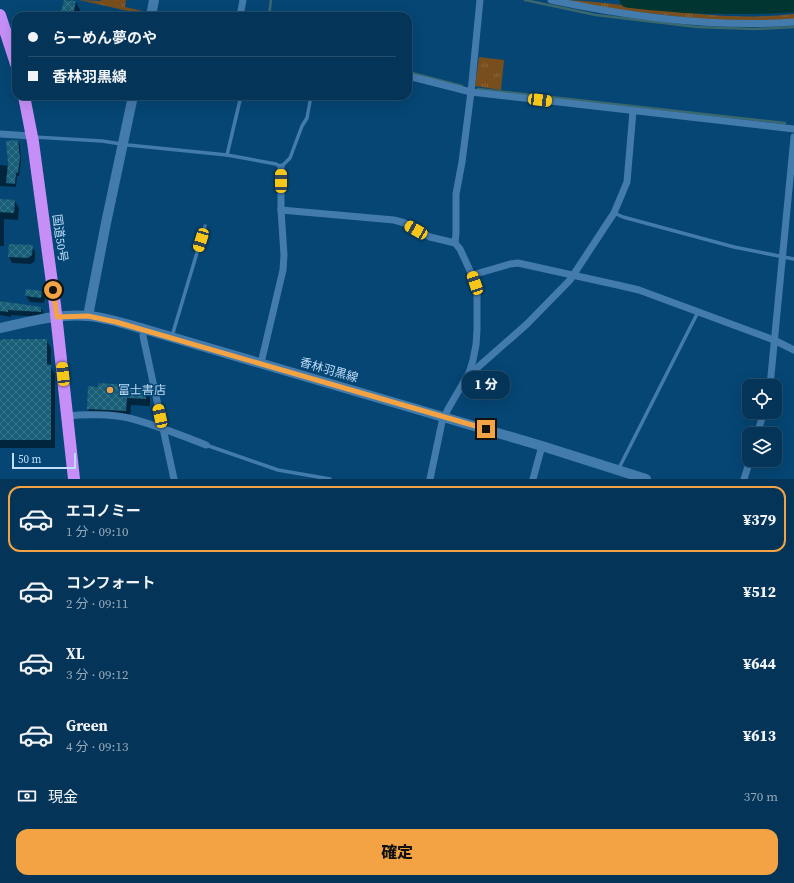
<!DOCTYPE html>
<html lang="ja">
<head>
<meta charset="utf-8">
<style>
  :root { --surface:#043457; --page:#123f61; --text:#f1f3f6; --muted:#97aaba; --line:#254f6d; --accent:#f4a344 }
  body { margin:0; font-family:"Source Serif 4","Noto Sans JP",serif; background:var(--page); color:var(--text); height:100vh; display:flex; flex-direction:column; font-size:15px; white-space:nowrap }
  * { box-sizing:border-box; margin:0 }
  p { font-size:13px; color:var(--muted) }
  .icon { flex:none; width:22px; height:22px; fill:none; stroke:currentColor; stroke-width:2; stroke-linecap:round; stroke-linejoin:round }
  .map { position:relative; height:479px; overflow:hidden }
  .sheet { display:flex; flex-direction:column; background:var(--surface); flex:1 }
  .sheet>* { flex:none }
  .top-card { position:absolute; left:12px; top:12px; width:400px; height:88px; border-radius:12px; box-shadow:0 4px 16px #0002,0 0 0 1px var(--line); display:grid; align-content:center; height:88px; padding:0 16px; background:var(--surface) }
  .tools { position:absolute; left:742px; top:379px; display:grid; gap:8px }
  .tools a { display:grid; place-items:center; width:40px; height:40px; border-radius:8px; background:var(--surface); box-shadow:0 4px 16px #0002,0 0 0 1px var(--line); font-size:20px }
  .scale { position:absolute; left:12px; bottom:10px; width:64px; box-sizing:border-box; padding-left:4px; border:2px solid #c1def9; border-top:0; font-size:11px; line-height:14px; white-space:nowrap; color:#c1def9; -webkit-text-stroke:3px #054674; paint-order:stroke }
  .end { position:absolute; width:18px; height:18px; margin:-9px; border:5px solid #f4a344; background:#111; box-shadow:0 0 0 2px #111 }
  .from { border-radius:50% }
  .bubble { position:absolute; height:28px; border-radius:12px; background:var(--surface); box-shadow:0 4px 16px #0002,0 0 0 1px var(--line); font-size:13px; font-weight:800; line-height:28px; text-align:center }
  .car { position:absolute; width:12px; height:24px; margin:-12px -6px; border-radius:5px; box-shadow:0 0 3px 1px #0007; background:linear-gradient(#f5c518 24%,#345 0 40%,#f5c518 0 76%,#345 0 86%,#f5c518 0) }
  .top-card b { display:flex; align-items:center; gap:14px; height:38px; font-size:15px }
  .top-card b+b { border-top:1px solid var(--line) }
  .top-card i { width:10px; height:10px; background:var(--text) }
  ul { padding:7px 0 0; list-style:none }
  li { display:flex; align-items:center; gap:12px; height:66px; margin:0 8px 6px; padding:0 8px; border:2px solid transparent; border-radius:12px }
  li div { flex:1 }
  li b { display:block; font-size:15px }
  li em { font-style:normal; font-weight:800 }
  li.active { border-color:var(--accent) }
  li>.icon { width:36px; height:36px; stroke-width:1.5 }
  .pay { display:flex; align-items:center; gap:10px; height:44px; padding:0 16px; font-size:15px }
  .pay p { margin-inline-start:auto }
  .action { display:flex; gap:8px; margin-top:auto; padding:8px 16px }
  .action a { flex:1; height:46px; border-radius:12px; background:var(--accent); color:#111; font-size:16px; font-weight:800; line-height:46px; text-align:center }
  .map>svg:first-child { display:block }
  .grass { fill:url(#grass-tufts) }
  .shadow { fill:#0007 }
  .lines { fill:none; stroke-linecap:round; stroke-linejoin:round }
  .stream { stroke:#3a686d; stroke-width:2.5 }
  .river { stroke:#003531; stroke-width:15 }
  .building { fill:url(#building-cross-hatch) }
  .lane { stroke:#437bad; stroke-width:3.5 }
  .street { stroke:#437bad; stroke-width:7 }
  .secondary { stroke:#437bad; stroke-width:10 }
  .highway { stroke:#c68ff8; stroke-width:12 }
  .route { stroke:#f4a344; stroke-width:5 }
  .poi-dot { fill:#f4a344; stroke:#054674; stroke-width:1.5 }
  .labels { text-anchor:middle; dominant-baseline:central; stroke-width:3; stroke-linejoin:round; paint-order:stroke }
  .street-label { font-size:12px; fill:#c1def9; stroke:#054674 }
  .poi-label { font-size:12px; fill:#c1def9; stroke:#054674; text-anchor:start }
</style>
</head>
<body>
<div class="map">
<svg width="794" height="479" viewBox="0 0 794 479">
  <defs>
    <pattern id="grass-tufts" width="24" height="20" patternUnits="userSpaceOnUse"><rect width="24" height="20" fill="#784e1d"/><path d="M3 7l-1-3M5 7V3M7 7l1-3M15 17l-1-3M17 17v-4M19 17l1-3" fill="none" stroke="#89673f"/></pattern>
    <pattern id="building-cross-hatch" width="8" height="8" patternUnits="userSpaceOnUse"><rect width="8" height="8" fill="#195e77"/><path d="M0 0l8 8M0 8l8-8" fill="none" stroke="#39758b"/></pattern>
  </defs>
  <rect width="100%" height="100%" fill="#054674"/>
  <g class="grass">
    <polygon points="79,0 101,1 101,0 126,0 125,7 147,12 146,15"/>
    <path d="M560 0C587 0 613 4 639 7 690 14 743 20 794 14V19L764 21 708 20 595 7Z"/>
    <polygon points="479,57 504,60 501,90 475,86"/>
  </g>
  <g class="shadow">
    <polygon points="65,0 76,2 82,14 82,16 61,16"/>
    <polygon points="18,141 20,145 21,162 19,176 17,176 16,187 0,186 0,165 9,166"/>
    <polygon points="0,200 15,201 19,209 18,220 4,219 4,246 0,246"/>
    <polygon points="10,245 32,246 35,252 35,261 31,264 12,263 9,257"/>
    <polygon points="41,292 45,298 44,303 30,302 26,296"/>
    <polygon points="0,301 41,308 44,313 43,317 11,315 11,317 0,315"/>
    <polygon points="46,340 51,348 51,368 55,374 55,448 0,448 0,341"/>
    <polygon points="128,386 129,388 146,389 150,397 150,406 131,405 130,419 92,417 88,409 88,387"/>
  </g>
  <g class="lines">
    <g class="stream">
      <polyline points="525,0 596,15 697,27 755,29 794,27"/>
      <polyline points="269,16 271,0"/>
      <polyline points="408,72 462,86"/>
      <polyline points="478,89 785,123"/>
    </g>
    <path class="river" d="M627 0C682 7 739 8 794 5"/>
  </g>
  <g class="building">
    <polygon points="64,0 76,1 73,16 60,16"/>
    <polygon points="18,140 20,158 18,173 16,173 15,184 6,183 8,163 6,141"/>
    <polygon points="0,199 15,200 14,213 0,212"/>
    <polygon points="9,244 33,245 32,255 28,258 8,257"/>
    <polygon points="26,289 42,291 41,298 25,296"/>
    <polygon points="0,301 41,307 41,312 8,310 8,312 0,311"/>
    <polygon points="6,339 47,339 47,364 51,365 51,440 0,440 0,340"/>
    <polygon points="98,383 128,385 128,387 146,388 146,399 127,398 126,411 87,409 88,386 98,387"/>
  </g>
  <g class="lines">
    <g class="lane">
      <polyline points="7,33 16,32"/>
      <polyline points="302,96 311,98"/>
      <polyline points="34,137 102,141 128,145 227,155 276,164 281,167 290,158 302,126 307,118 311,96"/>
      <polyline points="227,155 241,96"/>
      <polyline points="614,213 623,217 734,247 794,259"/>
      <polyline points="172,336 205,226"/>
      <polyline points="206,445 278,470 330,479"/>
      <polyline points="619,468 698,312"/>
    </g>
    <g class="street">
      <path d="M551 0C631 17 713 28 794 22"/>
      <polyline points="240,16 243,0"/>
      <polyline points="408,76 471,92 794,129"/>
      <polyline points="0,134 32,136"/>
      <polyline points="281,210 394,220 405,223 430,237 455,243 460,249 472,275 477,293 477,330 476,345 473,360 469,373 448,409 442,422 430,479"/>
      <polyline points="455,243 456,233 456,194 462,162 471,92 480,0"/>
      <polyline points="472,275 510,264 518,263 622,286 639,290 774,340 794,350"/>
      <polyline points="144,329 143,336 174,479"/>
      <polyline points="261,363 283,270 284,255 281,210 281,167"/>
      <polyline points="469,373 477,368 527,324 570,280 614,213 627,182 633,111"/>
      <polyline points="770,386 794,137"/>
      <path d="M67 416C85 414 111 414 129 418 156 425 181 435 206 445"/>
      <polyline points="757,434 764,412"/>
      <polyline points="533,479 542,446"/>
      <polyline points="744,479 750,460"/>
    </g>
    <g class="secondary">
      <polyline points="151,16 154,0"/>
      <polyline points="88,316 106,223 133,96"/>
      <path d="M0 328C29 322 59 313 89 316 108 318 126 324 144 329L542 446 646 479"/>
    </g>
    <g class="highway">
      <polyline points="0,15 16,64"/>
      <polyline points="24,96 33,142 55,305 74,479"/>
    </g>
  </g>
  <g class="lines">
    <polyline class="route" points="53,290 57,317 88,316 116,322 486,429"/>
  </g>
  <circle class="poi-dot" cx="110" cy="390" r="4"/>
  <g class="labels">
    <g class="street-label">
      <text transform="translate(60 238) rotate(82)">国道50号</text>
      <text transform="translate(329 370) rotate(16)">香林羽黒線</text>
    </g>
    <g class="poi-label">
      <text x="118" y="390">富士書店</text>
    </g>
  </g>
</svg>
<div class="tools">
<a><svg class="icon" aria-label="locate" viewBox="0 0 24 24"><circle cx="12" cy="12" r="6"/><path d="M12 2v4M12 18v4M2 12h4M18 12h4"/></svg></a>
<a><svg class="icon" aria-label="layers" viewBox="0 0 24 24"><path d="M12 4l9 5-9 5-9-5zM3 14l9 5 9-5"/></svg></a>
</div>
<div class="scale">50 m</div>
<i class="end from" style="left:53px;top:290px"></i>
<i class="end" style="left:486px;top:429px"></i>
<div class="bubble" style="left:462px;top:371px;width:48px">1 分</div>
<i class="car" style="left:540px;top:100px;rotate:97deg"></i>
<i class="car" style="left:281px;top:181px;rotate:0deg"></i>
<i class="car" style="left:416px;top:230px;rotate:300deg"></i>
<i class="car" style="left:201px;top:240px;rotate:197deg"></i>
<i class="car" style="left:475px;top:283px;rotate:341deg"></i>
<i class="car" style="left:63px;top:374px;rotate:354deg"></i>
<i class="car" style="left:160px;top:416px;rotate:348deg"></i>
<div class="top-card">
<b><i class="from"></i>らーめん夢のや</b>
<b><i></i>香林羽黒線</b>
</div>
</div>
<section class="sheet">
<ul>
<li class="active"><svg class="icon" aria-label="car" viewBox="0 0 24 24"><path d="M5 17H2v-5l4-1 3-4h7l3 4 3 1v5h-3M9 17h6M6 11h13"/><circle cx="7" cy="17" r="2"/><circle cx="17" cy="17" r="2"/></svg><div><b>エコノミー</b><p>1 分 · 09:10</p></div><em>¥379</em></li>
<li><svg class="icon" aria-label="car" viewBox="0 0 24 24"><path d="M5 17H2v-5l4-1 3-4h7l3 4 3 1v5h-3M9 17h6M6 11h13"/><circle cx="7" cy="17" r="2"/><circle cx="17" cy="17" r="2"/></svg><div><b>コンフォート</b><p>2 分 · 09:11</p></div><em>¥512</em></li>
<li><svg class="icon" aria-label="car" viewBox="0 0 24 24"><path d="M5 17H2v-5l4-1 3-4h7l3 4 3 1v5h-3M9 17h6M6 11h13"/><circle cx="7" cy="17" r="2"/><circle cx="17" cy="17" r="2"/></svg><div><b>XL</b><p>3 分 · 09:12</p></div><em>¥644</em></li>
<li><svg class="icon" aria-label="car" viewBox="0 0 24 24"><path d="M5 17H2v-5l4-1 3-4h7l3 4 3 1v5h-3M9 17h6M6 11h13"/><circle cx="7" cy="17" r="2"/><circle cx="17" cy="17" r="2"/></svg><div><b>Green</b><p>4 分 · 09:13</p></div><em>¥613</em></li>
</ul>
<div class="pay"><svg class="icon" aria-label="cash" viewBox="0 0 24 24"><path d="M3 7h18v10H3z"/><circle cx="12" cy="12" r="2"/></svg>現金<p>370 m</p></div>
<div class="action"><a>確定</a></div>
</section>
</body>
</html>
